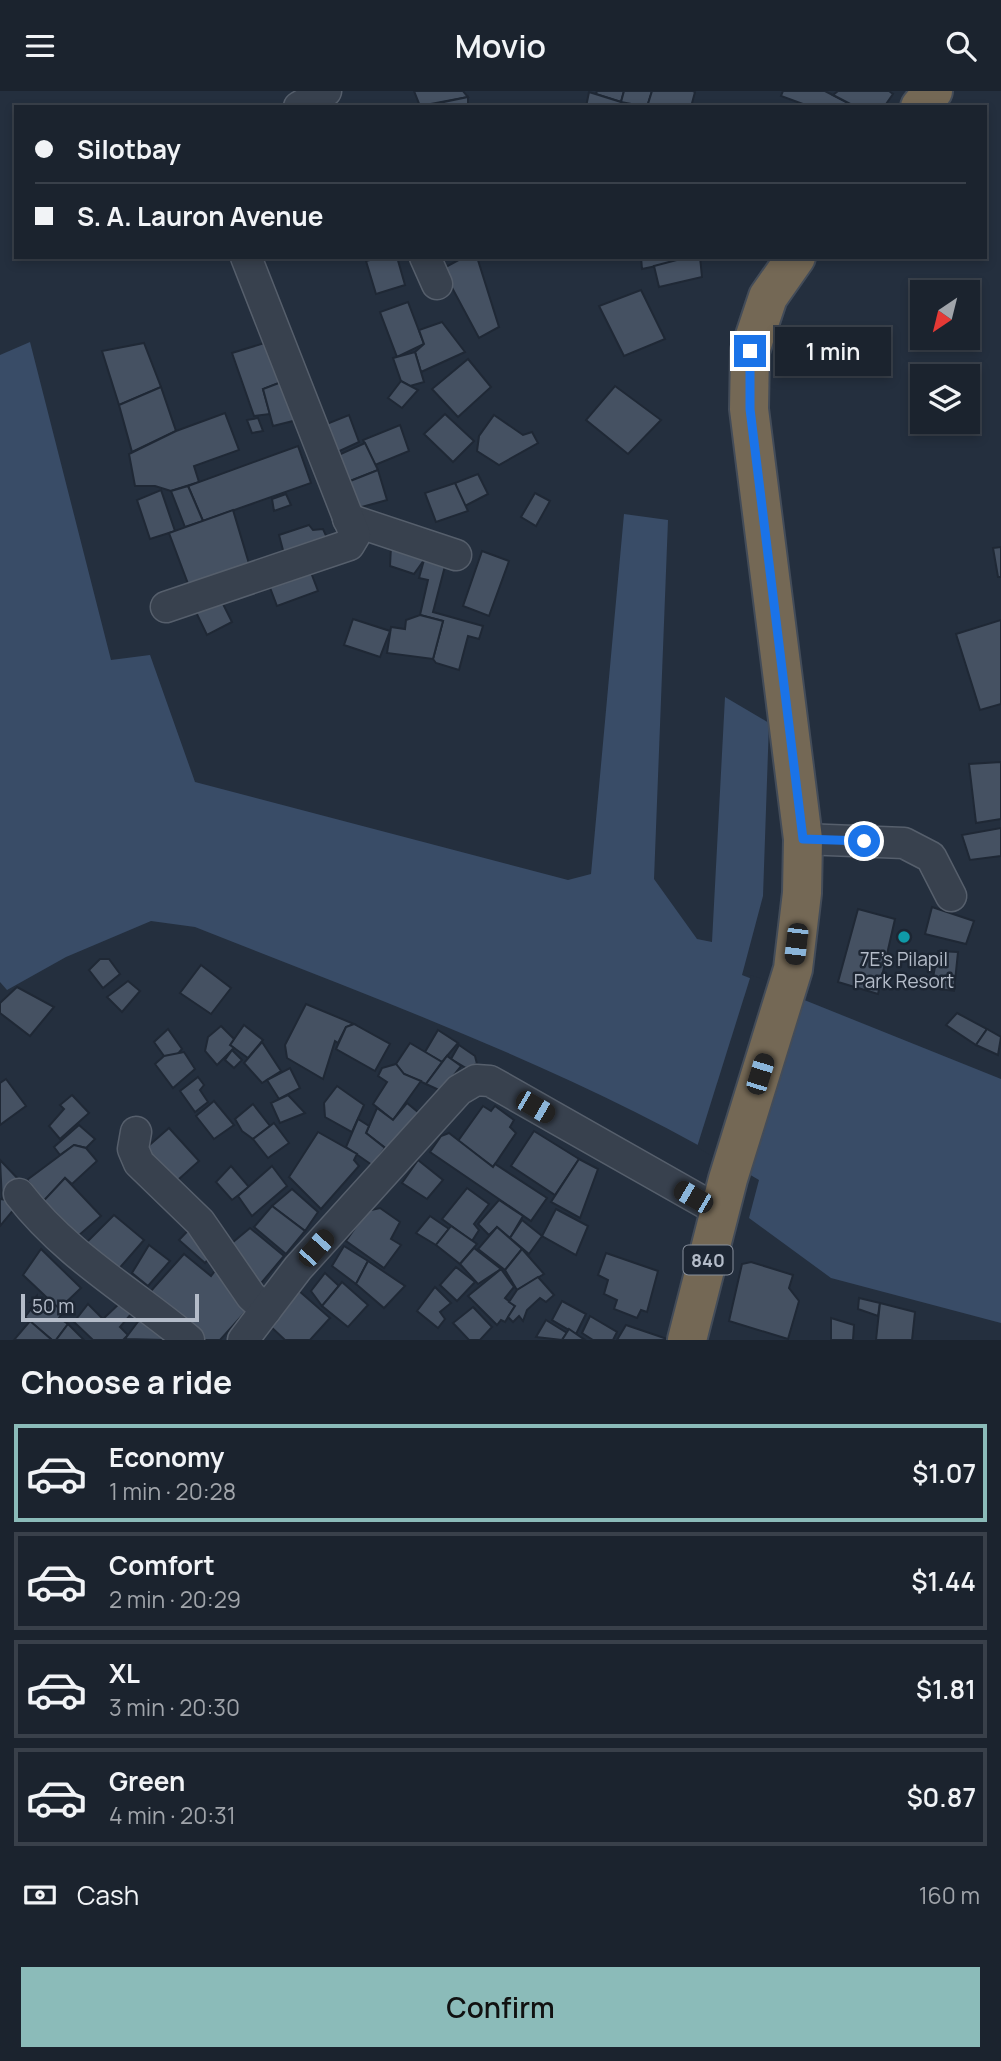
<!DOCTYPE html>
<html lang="en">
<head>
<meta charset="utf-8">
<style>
  :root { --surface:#1b232e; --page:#242b36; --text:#f1f3f6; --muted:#a0a4aa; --line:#39404a; --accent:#8bbbb9 }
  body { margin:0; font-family:Manrope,sans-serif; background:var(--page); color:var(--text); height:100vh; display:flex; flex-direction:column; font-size:26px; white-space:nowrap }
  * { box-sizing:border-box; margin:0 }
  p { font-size:23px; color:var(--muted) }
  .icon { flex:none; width:38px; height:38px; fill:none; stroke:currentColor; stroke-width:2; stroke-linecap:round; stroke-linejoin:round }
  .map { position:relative; height:1249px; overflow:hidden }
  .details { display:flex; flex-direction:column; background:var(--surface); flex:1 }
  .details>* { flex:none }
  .banner { position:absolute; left:14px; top:14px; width:973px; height:154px; border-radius:0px; box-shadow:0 4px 10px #0003,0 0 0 2px var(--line); display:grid; align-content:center; height:154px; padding:0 21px; background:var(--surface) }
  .needle { width:46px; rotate:215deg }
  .buttons { position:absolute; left:910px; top:189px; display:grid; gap:14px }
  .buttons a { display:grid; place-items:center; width:70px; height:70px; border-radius:0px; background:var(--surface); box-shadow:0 4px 10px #0003,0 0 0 2px var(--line); font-size:35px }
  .scale { position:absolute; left:21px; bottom:18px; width:178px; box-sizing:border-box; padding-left:7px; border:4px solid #b4bcc9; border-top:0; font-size:19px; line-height:24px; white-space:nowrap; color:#b4bcc9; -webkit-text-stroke:5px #1d2633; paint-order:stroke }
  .end { position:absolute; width:32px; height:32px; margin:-16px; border:9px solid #1a73e8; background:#fff; box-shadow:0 0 0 4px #fff }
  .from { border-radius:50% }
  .bubble { position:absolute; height:49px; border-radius:0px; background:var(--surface); box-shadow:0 4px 10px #0003,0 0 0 2px var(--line); font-size:23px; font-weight:600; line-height:49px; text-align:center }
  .car { position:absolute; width:21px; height:42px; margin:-21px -10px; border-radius:9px; box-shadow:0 0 5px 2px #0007; background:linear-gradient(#222 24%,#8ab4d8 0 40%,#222 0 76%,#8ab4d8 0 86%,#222 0) }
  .banner b { display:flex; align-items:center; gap:24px; height:66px; font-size:26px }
  .banner b+b { border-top:2px solid var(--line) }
  .banner i { width:18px; height:18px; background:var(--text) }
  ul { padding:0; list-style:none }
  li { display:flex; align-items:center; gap:21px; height:98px; margin:0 14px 10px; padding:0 7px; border:4px solid var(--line); border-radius:0px }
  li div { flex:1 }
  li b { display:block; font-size:26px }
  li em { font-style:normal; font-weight:600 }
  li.active { border-color:var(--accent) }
  li>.icon { width:63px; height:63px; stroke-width:1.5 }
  h2 { padding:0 21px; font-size:32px; line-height:84px }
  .pay { display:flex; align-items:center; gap:18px; height:77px; padding:0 21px; font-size:26px }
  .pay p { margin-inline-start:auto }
  .action { display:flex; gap:14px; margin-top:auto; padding:14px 21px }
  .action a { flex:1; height:80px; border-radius:0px; background:var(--accent); color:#111; font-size:28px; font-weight:600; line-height:80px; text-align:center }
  header { display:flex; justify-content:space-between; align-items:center; height:91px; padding:0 21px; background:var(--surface); font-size:32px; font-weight:600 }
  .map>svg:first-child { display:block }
  .water { fill:#394c67 }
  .pier { fill:#242f3e }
  .building { fill:#455162; stroke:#1f2835; stroke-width:2 }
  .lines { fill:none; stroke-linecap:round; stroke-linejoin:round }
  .minor-casing { stroke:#565f6c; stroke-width:33 }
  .highway-casing { stroke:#434c59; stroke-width:42 }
  .minor { stroke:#38414e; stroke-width:30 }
  .highway { stroke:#746855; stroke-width:38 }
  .route { stroke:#1a73e8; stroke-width:9 }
  .culture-dot { fill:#0f9aa8; stroke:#1d2633; stroke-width:2.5 }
  .labels { text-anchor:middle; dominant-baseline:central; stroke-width:5; stroke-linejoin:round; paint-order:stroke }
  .shield { fill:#1d2633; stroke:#878f9c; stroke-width:2 }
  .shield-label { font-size:18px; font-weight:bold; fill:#b4bcc9 }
  .poi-label { font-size:19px; fill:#b4bcc9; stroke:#1d2633 }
</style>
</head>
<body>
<header><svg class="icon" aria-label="menu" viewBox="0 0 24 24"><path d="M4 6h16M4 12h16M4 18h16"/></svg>Movio<svg class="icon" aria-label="search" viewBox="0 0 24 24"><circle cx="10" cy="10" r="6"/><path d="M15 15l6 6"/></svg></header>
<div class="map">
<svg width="1001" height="1249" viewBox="0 0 1001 1249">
  <rect width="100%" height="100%" fill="#242f3e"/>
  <path class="water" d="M30 251 111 569 150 564 195 691 568 789 591 783 624 423 668 429 654 788 697 848 712 851 725 606 769 632 763 805 742 884 1001 988V1232L831 1187 749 1127 759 1089C582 982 386 912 195 836L151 830 66 866 7 899 0 891V264Z"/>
  <polygon class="pier" points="751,884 802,903 744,1085 697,1056"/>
  <g class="building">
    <polygon points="414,0 463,0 468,6 420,15"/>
    <polygon points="597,0 624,0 621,11 596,3"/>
    <polygon points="624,0 652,0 647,16 621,11"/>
    <polygon points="652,0 693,0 695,1 691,16 647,16"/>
    <polygon points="783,0 825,0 856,16 811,16 781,5"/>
    <polygon points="838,0 889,0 893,3 884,16 856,16 833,4"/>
    <polygon points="589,1 621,11 620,16 586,16"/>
    <polygon points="468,6 468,16 440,16 439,12"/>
    <polygon points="381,166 397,166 405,194 376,203 366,170"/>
    <polygon points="464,166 477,166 499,236 479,247 442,178"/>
    <polygon points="641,166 688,166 689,168 642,178"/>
    <polygon points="688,166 700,166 702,186 659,196 654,175"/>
    <polygon points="641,199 665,248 624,265 599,215"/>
    <polygon points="408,211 424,253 397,266 380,221"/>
    <polygon points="442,231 465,261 421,281 415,261 424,253 419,239"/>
    <polygon points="271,250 284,290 263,298 270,323 254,325 232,262"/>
    <polygon points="144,252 161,296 119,314 102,260"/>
    <polygon points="415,261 424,291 410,295 401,290 393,267"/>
    <polygon points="468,268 491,296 458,326 432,298"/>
    <polygon points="284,290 297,329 273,335 263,298"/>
    <polygon points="401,290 418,299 402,317 388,307"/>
    <polygon points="615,295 661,329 628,363 586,329"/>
    <polygon points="161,296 176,340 132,361 119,314"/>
    <polygon points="225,322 239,359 194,375 199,391 171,400 155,395 135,395 129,363 176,340"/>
    <polygon points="445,323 474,350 453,371 424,343"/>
    <polygon points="349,324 359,351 331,364 319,336"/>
    <polygon points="494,324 523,344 532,341 538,352 499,374 477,360 479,345"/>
    <polygon points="258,327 263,340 252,342 247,329"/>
    <polygon points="400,334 409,360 375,374 363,349"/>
    <polygon points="365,352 378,379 340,394 334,366"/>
    <polygon points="298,355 311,392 203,430 188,395"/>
    <polygon points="378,379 387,409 351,419 340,394"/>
    <polygon points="478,383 488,403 463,416 455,392"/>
    <polygon points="455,392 468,420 436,431 425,402"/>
    <polygon points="188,395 203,430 185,436 171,400"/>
    <polygon points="161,399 175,440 150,448 137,409"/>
    <polygon points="535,402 550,410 536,435 521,426"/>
    <polygon points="286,403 291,414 274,420 272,408"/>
    <polygon points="233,419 250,476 190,498 169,442"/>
    <polygon points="309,434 313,439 323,438 328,449 284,463 279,444"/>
    <polygon points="391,455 424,469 414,483 390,475"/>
    <polygon points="1001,456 1001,486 998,486 993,457"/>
    <polygon points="482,460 509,470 489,525 463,515"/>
    <polygon points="424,469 445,475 433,521 483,535 479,548 468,545 459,579 436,572 433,568 443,530 420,524 428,489 419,487"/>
    <polygon points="307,471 318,500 277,515 266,486"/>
    <polygon points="219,505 232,531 207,544 194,517"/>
    <polygon points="420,524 443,530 433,568 387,562 391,536 405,538 406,529"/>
    <polygon points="353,528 390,540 380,566 344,554"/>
    <polygon points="1001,529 1001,613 980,619 956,543"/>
    <polygon points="1001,671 1001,728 976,732 969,673"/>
    <polygon points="1001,737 1001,765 970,769 962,744"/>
    <polygon points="932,816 974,830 966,853 925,843"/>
    <polygon points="858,818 895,828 878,903 838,891"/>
    <polygon points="938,860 958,861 954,900 931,897"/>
    <polygon points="100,868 109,868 120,883 103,897 89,879"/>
    <polygon points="201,874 231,897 211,923 180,902"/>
    <polygon points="128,890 140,900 122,921 107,906"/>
    <polygon points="17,896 54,916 30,945 0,922 0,912"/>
    <polygon points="306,913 354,933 346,936 338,952 335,950 323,988 287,967 285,954"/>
    <polygon points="957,922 987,938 976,954 946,934"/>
    <polygon points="354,933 390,953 375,980 336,958 346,936"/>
    <polygon points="244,934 263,949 248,967 230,954"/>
    <polygon points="221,935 234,948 230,954 234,957 217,974 205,960 208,946"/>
    <polygon points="168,938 182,958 176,965 164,965 154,951"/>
    <polygon points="987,938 1001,946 998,964 976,954"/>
    <polygon points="438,939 458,952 442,971 425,961"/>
    <polygon points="262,951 281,980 262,992 244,972"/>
    <polygon points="410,952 442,971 426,993 404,983 396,973"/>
    <polygon points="459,954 475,965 477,973 466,977 451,968"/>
    <polygon points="232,959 242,969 234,977 225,969"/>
    <polygon points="184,961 195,978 173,997 155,973 164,965"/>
    <polygon points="447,965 461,975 441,1000 426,993"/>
    <polygon points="396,973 404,983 421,990 393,1029 373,1013 387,991 378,985 382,977"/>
    <polygon points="290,977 300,997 279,1008 267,989"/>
    <polygon points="198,986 204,994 200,999 208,1011 195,1021 180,1000"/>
    <polygon points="6,988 26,1015 0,1034 0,992"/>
    <polygon points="337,995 364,1014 352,1041 325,1026 324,1012"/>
    <polygon points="72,1004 89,1022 60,1048 49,1035 64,1018 60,1014"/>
    <polygon points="288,1004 305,1022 280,1032 271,1012"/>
    <polygon points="214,1010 234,1034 214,1048 196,1025"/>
    <polygon points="407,1012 419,1022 388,1059 366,1042 377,1017 393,1029"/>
    <polygon points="253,1013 270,1035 253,1048 242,1040 235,1028"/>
    <polygon points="483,1015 491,1020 495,1015 514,1029 510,1036 516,1042 493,1076 458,1050"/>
    <polygon points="358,1028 369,1035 366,1042 385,1057 372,1074 346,1056"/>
    <polygon points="274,1032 289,1052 268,1067 253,1048"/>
    <polygon points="79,1034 95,1048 86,1057 74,1054 60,1064 54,1056"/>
    <polygon points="169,1037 199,1070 169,1097 138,1064"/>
    <polygon points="534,1040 579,1068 555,1104 511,1075"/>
    <polygon points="318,1041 357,1063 354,1069 359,1075 321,1118 289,1086"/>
    <polygon points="449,1042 493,1076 495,1073 547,1107 531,1130 430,1061 441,1045"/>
    <polygon points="74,1054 86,1057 97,1070 72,1093 65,1087 44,1110 27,1089"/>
    <polygon points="579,1068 598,1078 580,1127 551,1111"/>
    <polygon points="0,1069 21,1091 13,1107 2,1110"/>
    <polygon points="418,1069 443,1089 427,1108 402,1092"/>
    <polygon points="231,1075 249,1096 232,1109 216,1091"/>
    <polygon points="272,1075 287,1095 252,1125 238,1105"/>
    <polygon points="65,1087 101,1125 70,1152 35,1119"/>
    <polygon points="467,1097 489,1113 474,1133 479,1139 472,1150 442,1128"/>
    <polygon points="292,1098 318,1121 305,1140 272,1115"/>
    <polygon points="0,1108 7,1109 15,1117 0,1135"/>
    <polygon points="499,1109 523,1125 510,1147 497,1136 489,1144 478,1133"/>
    <polygon points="272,1115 305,1140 286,1163 254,1136"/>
    <polygon points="380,1117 400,1131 391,1148 401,1154 384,1177 346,1150 367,1120"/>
    <polygon points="556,1118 588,1135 576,1164 542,1145"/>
    <polygon points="114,1124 144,1149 117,1180 84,1154"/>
    <polygon points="430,1125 449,1138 436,1154 416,1142"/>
    <polygon points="522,1129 542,1145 529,1163 510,1147"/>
    <polygon points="196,1131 219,1156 205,1172 179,1149"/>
    <polygon points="451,1135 477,1153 460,1173 436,1154"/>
    <polygon points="497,1136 522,1158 505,1179 478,1158"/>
    <polygon points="250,1137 284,1165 251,1204 220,1162"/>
    <polygon points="149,1154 170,1170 148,1195 132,1182"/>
    <polygon points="344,1155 368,1170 356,1193 332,1175"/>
    <polygon points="474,1157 501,1178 478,1193 460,1173"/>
    <polygon points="41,1158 81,1197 59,1218 23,1184"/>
    <polygon points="522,1158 544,1183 517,1199 505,1179"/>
    <polygon points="606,1162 658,1180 647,1221 641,1219 637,1227 614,1218 617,1209 604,1203 608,1189 598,1184"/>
    <polygon points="184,1163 211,1185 221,1172 248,1218 220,1249 203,1249 150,1201"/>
    <polygon points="368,1170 405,1195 384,1217 356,1193"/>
    <polygon points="751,1171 793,1184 789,1197 799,1210 788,1248 729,1230 742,1173"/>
    <polygon points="456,1176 475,1191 457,1210 440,1194"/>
    <polygon points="501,1178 514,1196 505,1207 515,1215 505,1231 501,1229 497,1234 468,1205"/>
    <polygon points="325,1182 339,1195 322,1215 311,1200"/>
    <polygon points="538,1186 554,1204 546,1211 540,1207 527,1219 523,1230 519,1225 513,1231 508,1226 515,1215 509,1211 517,1199"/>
    <polygon points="342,1191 368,1214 348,1236 322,1215"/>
    <polygon points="435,1196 451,1212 440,1221 445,1228 438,1237 417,1220"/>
    <polygon points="298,1199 330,1227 310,1249 285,1249 269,1234"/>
    <polygon points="859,1207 880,1212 878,1225 858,1218"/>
    <polygon points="38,1209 49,1215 52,1211 63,1221 59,1227 68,1233 56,1249 52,1249 25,1226"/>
    <polygon points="122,1210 132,1222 120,1236 128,1244 123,1249 93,1249 74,1231 88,1213 103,1228"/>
    <polygon points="562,1210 586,1223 576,1243 552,1229"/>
    <polygon points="880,1212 915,1221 912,1249 876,1249"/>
    <polygon points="473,1216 492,1236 480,1249 469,1249 453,1232"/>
    <polygon points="143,1224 165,1249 125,1248"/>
    <polygon points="590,1225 617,1241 613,1249 593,1249 582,1242"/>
    <polygon points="831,1227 854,1234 853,1249 831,1249"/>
    <polygon points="546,1229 567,1242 562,1249 536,1246"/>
    <polygon points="30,1230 52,1249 14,1249"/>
    <polygon points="68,1233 84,1249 56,1249"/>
    <polygon points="626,1234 670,1249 617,1249"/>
    <polygon points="569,1238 585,1249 562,1249"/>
  </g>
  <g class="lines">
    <g class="minor-casing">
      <g id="minor">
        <polyline points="299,16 326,0"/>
        <polyline points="425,166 437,193"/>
        <polyline points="348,428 456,464"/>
        <polyline points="166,516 349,454 355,444 246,166"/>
        <polyline points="803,748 904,752 931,766 951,805"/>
        <polyline points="136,1041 133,1058 139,1072 200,1131 251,1205 266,1219"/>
        <path d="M19 1103C66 1164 130 1200 189 1249"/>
        <polyline points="243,1249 298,1177 459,999 476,989 490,990 721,1121"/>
      </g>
    </g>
    <g class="highway-casing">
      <g id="highway">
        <polyline points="920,16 933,0"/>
        <polyline points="687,1249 728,1088 793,878 802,802 803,748 749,318 750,260 768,206 796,166"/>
      </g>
    </g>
    <use href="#minor" class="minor"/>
    <use href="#highway" class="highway"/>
  </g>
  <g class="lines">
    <polyline class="route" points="750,260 750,318 803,748 864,750"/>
  </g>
  <circle class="culture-dot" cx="904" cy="846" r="7"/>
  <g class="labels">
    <rect class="shield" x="683.5" y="1154.5" width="49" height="29" rx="5"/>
    <g class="shield-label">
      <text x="708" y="1169">840</text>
    </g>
    <g class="poi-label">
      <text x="904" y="868">7E's Pilapil<tspan x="904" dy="22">Park Resort</tspan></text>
    </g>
  </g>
</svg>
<div class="buttons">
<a><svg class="needle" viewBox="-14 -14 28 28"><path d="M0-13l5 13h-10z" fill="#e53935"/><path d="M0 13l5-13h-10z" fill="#a0a4aa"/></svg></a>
<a><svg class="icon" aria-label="layers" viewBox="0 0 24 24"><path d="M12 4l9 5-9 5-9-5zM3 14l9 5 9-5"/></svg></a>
</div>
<div class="scale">50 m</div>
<i class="end from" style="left:864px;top:750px"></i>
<i class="end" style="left:750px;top:260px"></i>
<div class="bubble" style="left:775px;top:236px;width:116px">1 min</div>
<i class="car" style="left:796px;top:853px;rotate:187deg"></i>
<i class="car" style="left:760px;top:983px;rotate:17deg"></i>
<i class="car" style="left:535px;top:1016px;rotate:120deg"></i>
<i class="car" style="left:693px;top:1106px;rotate:300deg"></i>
<i class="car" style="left:316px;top:1157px;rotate:42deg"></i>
<div class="banner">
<b><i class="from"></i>Silotbay</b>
<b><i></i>S. A. Lauron Avenue</b>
</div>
</div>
<section class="details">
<h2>Choose a ride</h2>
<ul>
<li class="active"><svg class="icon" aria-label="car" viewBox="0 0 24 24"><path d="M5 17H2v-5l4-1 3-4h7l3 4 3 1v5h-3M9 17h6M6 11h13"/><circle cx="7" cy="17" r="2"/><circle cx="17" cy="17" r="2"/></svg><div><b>Economy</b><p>1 min · 20:28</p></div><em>$1.07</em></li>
<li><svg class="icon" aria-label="car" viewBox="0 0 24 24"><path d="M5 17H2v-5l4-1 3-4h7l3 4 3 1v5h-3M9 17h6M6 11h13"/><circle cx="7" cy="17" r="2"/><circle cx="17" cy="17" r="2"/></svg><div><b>Comfort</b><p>2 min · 20:29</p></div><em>$1.44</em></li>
<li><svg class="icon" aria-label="car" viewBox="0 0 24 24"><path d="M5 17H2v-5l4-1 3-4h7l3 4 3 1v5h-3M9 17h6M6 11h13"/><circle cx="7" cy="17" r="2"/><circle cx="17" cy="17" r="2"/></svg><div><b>XL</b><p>3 min · 20:30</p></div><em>$1.81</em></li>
<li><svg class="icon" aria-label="car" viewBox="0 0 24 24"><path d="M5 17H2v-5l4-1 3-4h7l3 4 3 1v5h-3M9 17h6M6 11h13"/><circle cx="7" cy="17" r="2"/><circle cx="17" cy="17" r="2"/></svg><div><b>Green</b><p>4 min · 20:31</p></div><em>$0.87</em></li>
</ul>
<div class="pay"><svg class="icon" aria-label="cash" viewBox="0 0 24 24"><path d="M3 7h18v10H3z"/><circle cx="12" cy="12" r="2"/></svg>Cash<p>160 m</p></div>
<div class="action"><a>Confirm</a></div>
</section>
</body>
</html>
